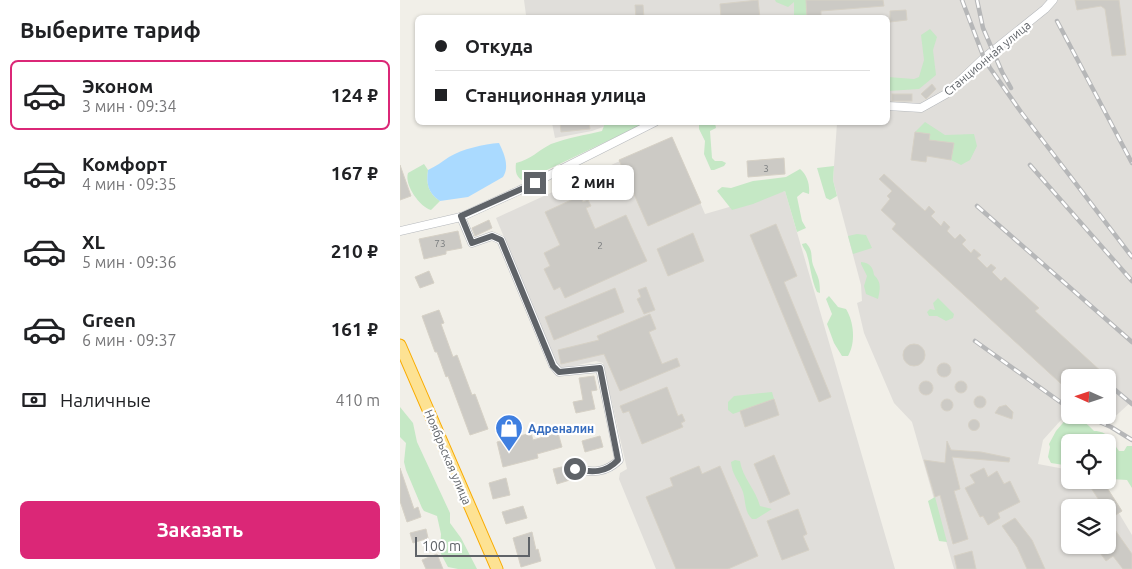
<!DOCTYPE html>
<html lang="ru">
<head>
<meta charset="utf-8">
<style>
  :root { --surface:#fff; --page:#f6f6f6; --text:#202124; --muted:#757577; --line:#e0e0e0; --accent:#db2777 }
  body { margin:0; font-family:Ubuntu,sans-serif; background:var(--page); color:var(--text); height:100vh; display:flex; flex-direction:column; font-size:19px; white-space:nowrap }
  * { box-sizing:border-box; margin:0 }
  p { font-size:16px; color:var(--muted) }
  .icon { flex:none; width:28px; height:28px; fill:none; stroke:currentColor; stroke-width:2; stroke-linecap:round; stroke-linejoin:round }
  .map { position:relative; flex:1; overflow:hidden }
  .sheet { display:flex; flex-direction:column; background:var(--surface); width:400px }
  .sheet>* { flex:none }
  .hud { position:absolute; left:15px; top:15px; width:475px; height:110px; border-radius:8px; box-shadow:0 1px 4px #0004; display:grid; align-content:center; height:110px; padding:0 20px; background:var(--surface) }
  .needle { width:32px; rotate:273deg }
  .fabs { position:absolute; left:661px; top:369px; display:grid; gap:10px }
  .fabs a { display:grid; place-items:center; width:55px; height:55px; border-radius:8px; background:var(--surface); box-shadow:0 1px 4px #0004; font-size:25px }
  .scale { position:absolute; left:15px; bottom:12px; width:115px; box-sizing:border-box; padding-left:5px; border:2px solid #5f6368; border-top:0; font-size:14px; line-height:18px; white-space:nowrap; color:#5f6368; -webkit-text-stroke:4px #fff; paint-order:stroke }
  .end { position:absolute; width:22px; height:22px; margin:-11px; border:6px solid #5f6368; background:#fff; box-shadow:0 0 0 2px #fff }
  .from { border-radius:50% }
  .bubble { position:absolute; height:35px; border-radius:8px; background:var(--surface); box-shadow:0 1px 4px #0004; font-size:16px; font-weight:700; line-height:35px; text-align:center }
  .hud b { display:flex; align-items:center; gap:18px; height:48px; font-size:19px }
  .hud b+b { border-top:1px solid var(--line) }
  .hud i { width:12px; height:12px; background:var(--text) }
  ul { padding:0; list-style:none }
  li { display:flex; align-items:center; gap:15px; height:70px; margin:0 10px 8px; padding:0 10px; border:2px solid transparent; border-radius:8px }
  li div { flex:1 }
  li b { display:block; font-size:19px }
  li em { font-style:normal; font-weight:700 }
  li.current { border-color:var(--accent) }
  li>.icon { width:45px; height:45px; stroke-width:1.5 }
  h2 { padding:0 20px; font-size:22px; line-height:60px }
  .pay { display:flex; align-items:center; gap:12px; height:55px; padding:0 20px; font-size:19px }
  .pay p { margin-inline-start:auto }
  .cta { display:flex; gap:10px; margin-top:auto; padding:10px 20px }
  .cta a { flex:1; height:58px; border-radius:8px; background:var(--accent); color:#fff; font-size:20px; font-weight:700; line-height:58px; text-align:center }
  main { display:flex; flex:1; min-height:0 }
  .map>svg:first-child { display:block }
  .industrial { fill:#e0deda; fill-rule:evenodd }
  .green { fill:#c5e8c5 }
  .water { fill:#aadaff }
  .building { fill:#cccac5; stroke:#d6d1c6 }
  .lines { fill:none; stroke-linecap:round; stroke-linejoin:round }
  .minor-casing { stroke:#b5b8bc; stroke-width:9 }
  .highway-casing { stroke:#f9ab00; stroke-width:13 }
  .minor { stroke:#fff; stroke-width:8 }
  .highway { stroke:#fde293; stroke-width:11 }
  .rail-casing { stroke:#b6b7b8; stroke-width:4.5 }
  .rail { stroke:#fff; stroke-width:2.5; stroke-dasharray:8; stroke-linecap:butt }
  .route { stroke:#5f6368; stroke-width:6 }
  .labels { text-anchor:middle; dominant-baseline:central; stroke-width:4.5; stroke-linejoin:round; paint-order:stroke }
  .number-label { font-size:10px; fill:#7a7d7f }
  .street-label { font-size:12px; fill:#5f6368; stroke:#fff }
  .shop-label { font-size:12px; font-weight:bold; fill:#366cbe; stroke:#fff; text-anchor:start }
</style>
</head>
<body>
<main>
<section class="sheet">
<h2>Выберите тариф</h2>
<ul>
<li class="current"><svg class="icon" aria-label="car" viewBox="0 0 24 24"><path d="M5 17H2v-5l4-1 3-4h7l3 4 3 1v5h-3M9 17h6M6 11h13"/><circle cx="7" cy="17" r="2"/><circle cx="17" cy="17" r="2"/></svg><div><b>Эконом</b><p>3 мин · 09:34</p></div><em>124 ₽</em></li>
<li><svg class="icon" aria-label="car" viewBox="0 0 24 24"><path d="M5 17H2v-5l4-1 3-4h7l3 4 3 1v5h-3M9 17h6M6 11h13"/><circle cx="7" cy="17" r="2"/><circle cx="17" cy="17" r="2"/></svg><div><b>Комфорт</b><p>4 мин · 09:35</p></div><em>167 ₽</em></li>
<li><svg class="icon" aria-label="car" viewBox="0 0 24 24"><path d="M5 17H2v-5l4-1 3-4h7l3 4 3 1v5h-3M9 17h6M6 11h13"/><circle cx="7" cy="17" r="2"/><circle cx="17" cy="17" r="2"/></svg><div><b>XL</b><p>5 мин · 09:36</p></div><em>210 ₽</em></li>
<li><svg class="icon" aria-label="car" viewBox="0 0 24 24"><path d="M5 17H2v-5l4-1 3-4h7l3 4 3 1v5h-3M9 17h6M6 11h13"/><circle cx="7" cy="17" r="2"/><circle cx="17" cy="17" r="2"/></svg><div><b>Green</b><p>6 мин · 09:37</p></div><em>161 ₽</em></li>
</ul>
<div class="pay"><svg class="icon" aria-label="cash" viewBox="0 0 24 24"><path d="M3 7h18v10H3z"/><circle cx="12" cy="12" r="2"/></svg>Наличные<p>410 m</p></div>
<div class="cta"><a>Заказать</a></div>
</section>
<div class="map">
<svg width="732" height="569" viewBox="0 0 732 569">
  <rect width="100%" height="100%" fill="#f1efe8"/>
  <g class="industrial">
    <path d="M124 0H732V401L708 423 694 415H708V378H670V410L643 440 638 464 670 470V480H695L717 510 732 535V569H554L512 422 494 403 464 333 457 303 462 301 461 285 433 180 437 123 488 122V18L133 17 126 15ZM670 508H708V545H670Z"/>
    <polygon points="152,123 214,123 192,131 155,138"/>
    <polygon points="272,137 305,214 385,191 495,569 256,569 219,479 220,473 227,469 203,363 196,361 159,369 96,218"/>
  </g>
  <g class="green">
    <polygon points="375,0 411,0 407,17 394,17 394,2 388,7 376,2"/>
    <polygon points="530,29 537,37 533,50 536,75 519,89 488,91 488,77 514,79 519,77 524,60 521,35"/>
    <polygon points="525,122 545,135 574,134 577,146 570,160 561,165 551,160 554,143 529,140 530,134 515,132"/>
    <path d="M205 123H245L124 181C116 178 115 171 116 163 130 160 139 150 151 144 167 138 185 135 202 131Z"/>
    <polygon points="299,123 315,123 316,128 310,131 312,158 315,161 322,161 326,163 324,166 314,170 311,170 304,154 305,141 299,129"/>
    <path d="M24 164 28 170C26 184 28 193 40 201L31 210C20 207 4 185 8 173Z"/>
    <polygon points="434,166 433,180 437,196 430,200 426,198 417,168"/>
    <path d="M400 169C407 175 410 184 409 194L403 192 397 197 402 221 406 228 397 232 385 191 353 204 332 210 317 191 322 187 331 188 353 181 386 177Z"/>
    <polygon points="457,234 466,235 472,248 453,254 448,236"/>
    <path d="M406 243C414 252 410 255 413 265 418 278 420 278 420 293L417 292C411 279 411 268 407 255 406 250 403 248 402 244Z"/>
    <path d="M461 262C470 263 473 267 474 275 482 282 480 290 478 299L466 294 464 286 467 276 461 264Z"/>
    <path d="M429 296 438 307 446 309C454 322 456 343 448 356H442L434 343 427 324 432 314 426 299Z"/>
    <polygon points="538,298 554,314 553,318 546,321 537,316 529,316 527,312 530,309 535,310 533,303"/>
    <polygon points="372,392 374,399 333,414 328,410 328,402 334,396"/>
    <polygon points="0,407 13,423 17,442 50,513 50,523 61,538 77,569 58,569 48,567 40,552 41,534 37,516 24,511 22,508 6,470 4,462 6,443 0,437"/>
    <path d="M668 417C679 418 687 423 694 431 708 431 711 440 719 451H724L727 446H732V488L727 480 711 479 708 475V442H670V466L651 463 648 457 650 447 649 444 656 431Z"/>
    <path d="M335 460 340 461C342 477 356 490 360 506L372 509 356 519H352C344 511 346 502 343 492 339 481 332 475 331 462Z"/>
    <polygon points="535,497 547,542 539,541 528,501"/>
  </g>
  <path class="water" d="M99 143C104 153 110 167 103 177L68 197 40 201C28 193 26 184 28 170 36 166 42 162 49 157 62 149 84 144 99 143Z"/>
  <g class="building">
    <polygon points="358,0 360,18 321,18 320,4"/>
    <polygon points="406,0 483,0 484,6 421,11 421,18 407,18"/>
    <polygon points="675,0 719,0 726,55 712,56 705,9 701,6 677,10"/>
    <polygon points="235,5 243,5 244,18 236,18"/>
    <polygon points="506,10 507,20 490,22 490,11"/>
    <polygon points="532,84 536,89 526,99 521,94"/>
    <rect x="492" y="94" width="20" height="7"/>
    <polygon points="160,122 189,122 190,129 161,132"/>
    <polygon points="515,132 530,134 529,140 554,143 551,160 527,156 526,162 511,160"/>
    <polygon points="272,137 301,203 248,226 219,160"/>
    <polygon points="384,158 385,174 348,177 347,161"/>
    <polygon points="0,165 11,196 0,200"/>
    <polygon points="484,174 525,211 529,206 535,212 531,216 541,226 544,221 550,227 547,231 555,239 560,234 566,240 562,244 571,253 574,249 581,255 577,258 587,268 591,264 596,268 592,272 601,281 605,277 639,308 635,311 704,374 701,378 670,378 670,392 492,229 496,224 481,210 490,199 487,196 492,191 479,179"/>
    <polygon points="180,196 183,202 188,200 191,206 186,208 195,229 226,215 247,261 165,298 160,287 154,290 144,269 150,266 144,253 160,245 145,212"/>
    <polygon points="89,220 92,228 75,236 72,228"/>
    <polygon points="376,224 397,276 384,282 431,397 419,402 350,235"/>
    <polygon points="58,231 62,248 46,251 46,254 24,259 19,239"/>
    <polygon points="293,233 304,261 268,276 257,249"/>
    <polygon points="29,271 34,283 20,288 15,277"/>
    <polygon points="246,287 255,310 244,314 237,299 241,297 238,290"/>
    <polygon points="215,288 224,312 154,340 145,317"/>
    <polygon points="39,310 44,323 41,324 53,357 57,355 72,395 75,394 88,429 70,435 48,376 46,377 37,352 35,352 22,316"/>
    <polygon points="250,314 256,329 249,332 262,364 277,358 280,366 220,391 204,354 161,364 158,350 199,340 197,336"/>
    <circle cx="514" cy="355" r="11"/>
    <circle cx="544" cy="370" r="7"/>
    <polygon points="194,376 197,390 191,391 195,409 176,413 173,402 183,400 179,378"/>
    <circle cx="561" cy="387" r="6"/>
    <circle cx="526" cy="388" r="7"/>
    <polygon points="267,387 278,416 282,414 285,421 281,423 283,427 242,444 229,411 223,413 220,406"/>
    <circle cx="580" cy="402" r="6"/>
    <polygon points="374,399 379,415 345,427 340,411"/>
    <circle cx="547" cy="405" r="6"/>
    <polygon points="606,405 613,412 612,419 595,413 599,407"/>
    <circle cx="574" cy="425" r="5.5"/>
    <polygon points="131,433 133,440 158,433 162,447 137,454 138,458 103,467 97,442"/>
    <polygon points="200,436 203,447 185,452 182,441"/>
    <polygon points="547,441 551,450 581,452 610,458 609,462 552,457 560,489 554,491 568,539 553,544 540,495 535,497 524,460 545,463"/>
    <polygon points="374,455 390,494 370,503 354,464"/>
    <polygon points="170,465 170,470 173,479 157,484 153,469"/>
    <polygon points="299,466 302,474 320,466 358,556 328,569 276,569 246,497 273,486 270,478"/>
    <polygon points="0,468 14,509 18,507 21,517 7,522 0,501"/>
    <polygon points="584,468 588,477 597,471 604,484 610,481 620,502 598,513 600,518 588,525 583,516 580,517 565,488 575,483 570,475"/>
    <polygon points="106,478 110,495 93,499 89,483"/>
    <polygon points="686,480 702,480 722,511 708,520 732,554 732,569 723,569 713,556 706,561 698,550 701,547 700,545 708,545 708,508 704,508"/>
    <polygon points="123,506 127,518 106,524 102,512"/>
    <polygon points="398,509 407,534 403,536 409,550 382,560 367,521"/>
    <polygon points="615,518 632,540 645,569 627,569 617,547 602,526"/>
    <polygon points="26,529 28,538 13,543 10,533"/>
    <polygon points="132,532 136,550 138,549 141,561 121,567 113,538"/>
    <polygon points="572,551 576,569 557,569 554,556"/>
    <polygon points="37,554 43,569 26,569 22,560"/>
  </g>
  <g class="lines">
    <g class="minor-casing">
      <g id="minor">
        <polyline points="488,106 521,108 546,94 584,58 645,9 653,0"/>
        <path d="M61 217 72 243 92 236 101 240 153 365 159 372 200 368 219 460C206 473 192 473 175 469"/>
        <polyline points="0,231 61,217 118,191 255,122"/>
      </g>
    </g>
    <g class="highway-casing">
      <polyline id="highway" points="0,345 97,569"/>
    </g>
    <use href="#minor" class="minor"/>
    <use href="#highway" class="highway"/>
    <g class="rail-casing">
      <g id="rail">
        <polyline points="562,0 584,58 590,68 621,112 732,257"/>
        <polyline points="577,0 583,28 602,72 611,88"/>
        <polyline points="657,21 732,163"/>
        <polyline points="630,165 732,281"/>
        <polyline points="577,206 732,342"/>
        <polyline points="575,341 670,409"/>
        <polyline points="708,384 732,404"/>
        <polyline points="684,415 711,427 732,440"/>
      </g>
    </g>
    <use href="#rail" class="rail"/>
  </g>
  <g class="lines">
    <path class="route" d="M135 183 61 216 72 243 92 236 101 240 153 366 159 372 200 368 218 460C206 473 192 473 175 469"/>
  </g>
  <defs>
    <g id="shop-pin" transform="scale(1.4375)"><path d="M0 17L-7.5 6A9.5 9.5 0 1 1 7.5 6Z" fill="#3f7fe0" stroke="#fff"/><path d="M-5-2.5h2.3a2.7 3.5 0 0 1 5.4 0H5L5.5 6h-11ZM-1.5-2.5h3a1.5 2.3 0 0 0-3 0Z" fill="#fff"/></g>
  </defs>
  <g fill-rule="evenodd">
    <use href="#shop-pin" x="109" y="428"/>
  </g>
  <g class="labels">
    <g class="number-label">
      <text x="366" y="168">3</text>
      <text x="40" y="243">73</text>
      <text x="200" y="245">2</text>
    </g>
    <g class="street-label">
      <text transform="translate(587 58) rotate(-40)">Станционная улица</text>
      <text transform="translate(48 457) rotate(67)">Ноябрьская улица</text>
    </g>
    <g class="shop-label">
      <text x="128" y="428">Адреналин</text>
    </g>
  </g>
</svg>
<div class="fabs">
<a><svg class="needle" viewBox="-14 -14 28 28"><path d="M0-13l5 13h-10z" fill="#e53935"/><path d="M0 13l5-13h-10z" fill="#757577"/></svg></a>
<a><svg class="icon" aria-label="locate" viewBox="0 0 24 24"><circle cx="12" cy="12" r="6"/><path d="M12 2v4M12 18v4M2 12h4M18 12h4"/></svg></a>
<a><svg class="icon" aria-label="layers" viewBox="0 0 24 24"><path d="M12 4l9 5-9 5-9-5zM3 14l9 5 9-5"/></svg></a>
</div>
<div class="scale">100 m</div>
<i class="end from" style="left:175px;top:469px"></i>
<i class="end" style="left:135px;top:183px"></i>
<div class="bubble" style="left:152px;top:165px;width:82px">2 мин</div>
<div class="hud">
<b><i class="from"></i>Откуда</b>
<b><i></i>Станционная улица</b>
</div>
</div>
</main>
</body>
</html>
